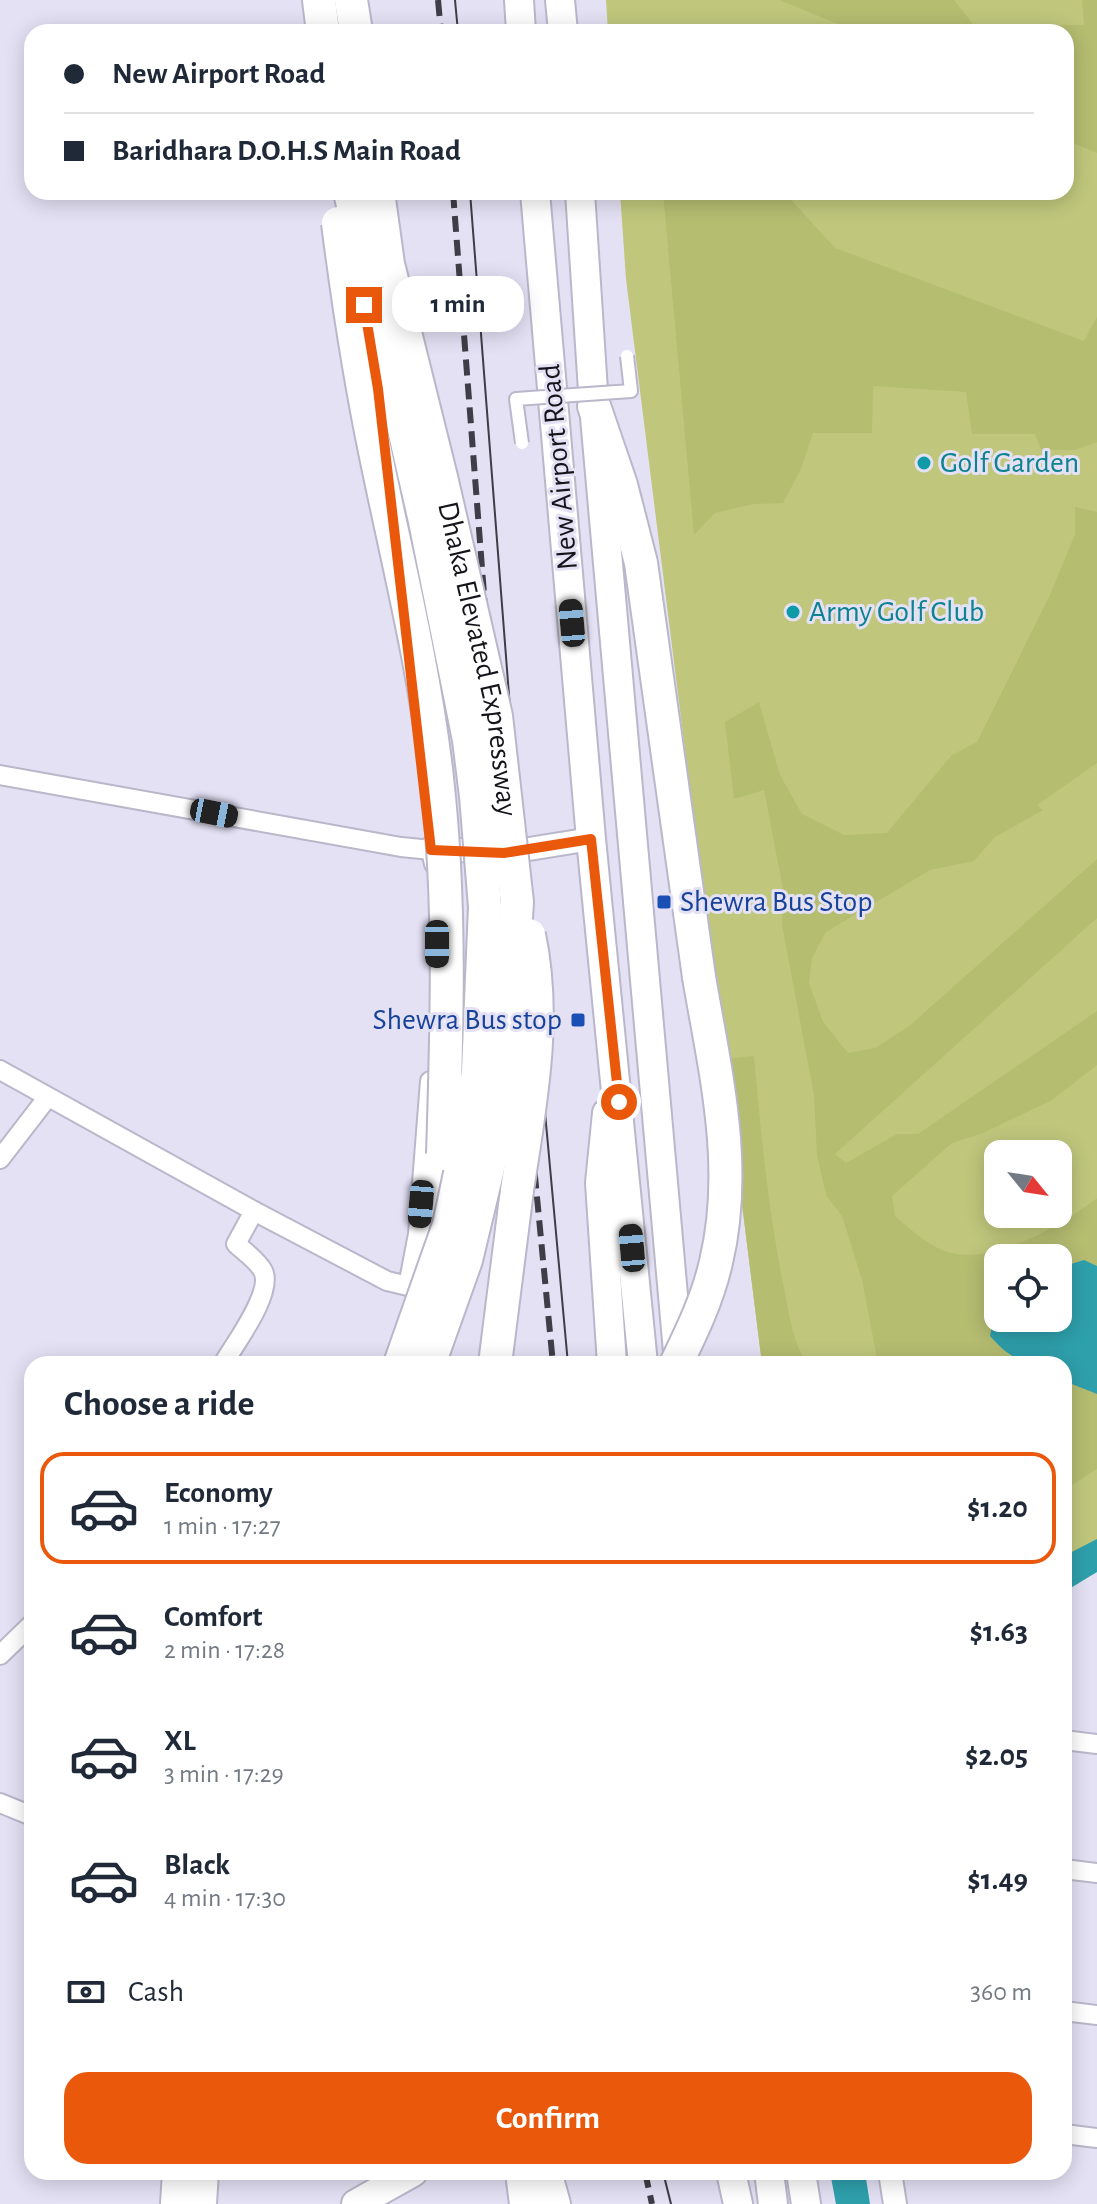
<!DOCTYPE html>
<html lang="en">
<head>
<meta charset="utf-8">
<style>
  :root { --surface:#fff; --page:#f2f2f3; --text:#1f2937; --muted:#747a83; --line:#e0e1e3; --accent:#ea580c }
  body { margin:0; font-family:"Alegreya Sans",sans-serif; background:var(--page); color:var(--text); height:100vh; display:flex; flex-direction:column; font-size:30px; white-space:nowrap }
  * { box-sizing:border-box; margin:0 }
  p { font-size:26px; color:var(--muted) }
  .icon { flex:none; width:44px; height:44px; fill:none; stroke:currentColor; stroke-width:2; stroke-linecap:round; stroke-linejoin:round }
  .map { position:relative; flex:1; overflow:hidden }
  .sheet { position:absolute; left:24px; top:1356px; width:1048px; height:824px; display:flex; flex-direction:column; background:var(--surface); border-radius:24px; box-shadow:0 4px 20px #0003 }
  .sheet>* { flex:none }
  .banner { position:absolute; left:24px; top:24px; width:1050px; height:176px; border-radius:24px; box-shadow:0 4px 20px #0003; display:grid; align-content:center; height:176px; padding:0 40px; background:var(--surface) }
  .needle { width:52px; rotate:120deg }
  .tools { position:absolute; left:984px; top:1140px; display:grid; gap:16px }
  .tools a { display:grid; place-items:center; width:88px; height:88px; border-radius:16px; background:var(--surface); box-shadow:0 4px 20px #0003; font-size:40px }
  .end { position:absolute; width:36px; height:36px; margin:-18px; border:10px solid #ea580c; background:#fff; box-shadow:0 0 0 4px #fff }
  .from { border-radius:50% }
  .bubble { position:absolute; height:56px; border-radius:24px; background:var(--surface); box-shadow:0 4px 20px #0003; font-size:26px; font-weight:700; line-height:56px; text-align:center }
  .car { position:absolute; width:24px; height:48px; margin:-24px -12px; border-radius:10px; box-shadow:0 0 6px 2px #0007; background:linear-gradient(#222 24%,#8ab4d8 0 40%,#222 0 76%,#8ab4d8 0 86%,#222 0) }
  .banner b { display:flex; align-items:center; gap:28px; height:76px; font-size:30px }
  .banner b+b { border-top:2px solid var(--line) }
  .banner i { width:20px; height:20px; background:var(--text) }
  ul { padding:0; list-style:none }
  li { display:flex; align-items:center; gap:24px; height:112px; margin:0 16px 12px; padding:0 24px; border:4px solid transparent; border-radius:24px }
  li div { flex:1 }
  li b { display:block; font-size:30px }
  li em { font-style:normal; font-weight:700 }
  li.current { border-color:var(--accent) }
  li>.icon { width:72px; height:72px; stroke-width:1.5 }
  h2 { padding:0 40px; font-size:36px; line-height:96px }
  .pay { display:flex; align-items:center; gap:20px; height:88px; padding:0 40px; font-size:30px }
  .pay p { margin-inline-start:auto }
  .button { display:flex; gap:16px; margin-top:auto; padding:16px 40px }
  .button a { flex:1; height:92px; border-radius:24px; background:var(--accent); color:#fff; font-size:32px; font-weight:700; line-height:92px; text-align:center }
  .map>svg:first-child { display:block }
  .green { fill:#c0c77c; fill-rule:evenodd }
  .forest { fill:#b5bd71 }
  .water { fill:#2ea0ac }
  .lines { fill:none; stroke-linecap:round; stroke-linejoin:round }
  .minor-casing { stroke:#bab7ca; stroke-width:22 }
  .tertiary-casing { stroke:#bab7ca; stroke-width:26 }
  .trunk-casing { stroke:#bab7ca; stroke-width:32 }
  .motorway-casing { stroke:#bab7ca; stroke-width:36 }
  .minor { stroke:#fff; stroke-width:18 }
  .tertiary { stroke:#fff; stroke-width:22 }
  .trunk { stroke:#fff; stroke-width:28 }
  .motorway { stroke:#fff; stroke-width:32 }
  .tram { stroke:#3f3d47; stroke-width:2 }
  .rail { stroke:#3f3d47; stroke-width:6; stroke-dasharray:16 8; stroke-linecap:butt }
  .pedestrian-bridge-casing { stroke:#bab7ca; stroke-width:16; stroke-linecap:butt }
  .motorway-bridge-casing { stroke:#bab7ca; stroke-width:36; stroke-linecap:butt }
  .pedestrian-bridge { stroke:#fff; stroke-width:12 }
  .motorway-bridge { stroke:#fff; stroke-width:32 }
  .route { stroke:#ea580c; stroke-width:10 }
  .culture-dot { fill:#0f9aa8; stroke:#e4e1f5; stroke-width:3 }
  .transit-dot { fill:#1a4fb4; stroke:#e4e1f5; stroke-width:3 }
  .labels { text-anchor:middle; dominant-baseline:central; stroke-width:6; stroke-linejoin:round; paint-order:stroke }
  .culture-label { font-size:30px; fill:#0d838f; stroke:#e4e1f5; text-anchor:start }
  .street-label { font-size:30px; fill:#16141b; stroke:#e4e1f5 }
  .transit-label { font-size:30px; fill:#164399; stroke:#e4e1f5; text-anchor:start }
</style>
</head>
<body>
<div class="map">
<svg width="1097" height="2204" viewBox="0 0 1097 2204">
  <rect width="100%" height="100%" fill="#e4e1f5"/>
  <path class="green" d="M606 0H1097V1541L1064 1560V1364H762L626 279 620 192H1066V32H608ZM998 1154H1058V1214H998ZM998 1258H1058V1318H998Z"/>
  <g class="forest">
    <polygon points="779,0 954,0 973,24 1084,25 1082,0 1097,0 1097,153 1066,140 1066,32 858,32"/>
    <polygon points="663,192 784,192 835,248 1084,341 1097,317 1097,442 1075,450 1041,450 1035,434 972,434 966,392 873,386 872,433 813,433 801,469 783,503 754,504 715,513 694,535"/>
    <path d="M1075 507 1097 512V763L1037 805 1043 810 995 837 974 861 930 870 826 932 812 958 809 983 823 1022 848 1053 875 1048 908 1027 1097 859V918L835 1154 846 1163 897 1134H918L1097 1011V1065L1052 1100 983 1133 952 1143 892 1196 895 1216C909 1228 926 1244 945 1251 991 1268 1061 1225 1097 1198V1266L1084 1261 1058 1268V1258H998V1307L995 1311 1007 1354 1026 1364H878L862 1280 842 1216 826 1195 817 1155 814 1095 782 925 783 889 764 790 734 799 725 722 759 702 780 775 802 814 844 835 887 833 952 755 977 742 1050 595 1075 534Z"/>
    <path d="M754 1056C761 1134 768 1211 784 1288 789 1313 793 1343 807 1364H762L724 1059Z"/>
    <polygon points="1064,1381 1097,1394 1097,1469 1064,1490"/>
  </g>
  <g class="water">
    <path d="M1084 1260 1097 1266V1394L1064 1381V1364C1027 1364 1016 1365 990 1336L995 1311 998 1307V1318H1058V1268Z"/>
    <polygon points="1097,1539 1097,1572 1064,1592 1064,1556"/>
    <polygon points="830,2172 865,2172 870,2204 836,2204"/>
  </g>
  <g class="lines">
    <g class="minor-casing">
      <g id="minor">
        <polyline points="0,775 401,847 431,850 434,864"/>
        <polyline points="0,1070 254,1211 387,1281 408,1286 418,1234 430,1081"/>
        <polyline points="0,1159 47,1098"/>
        <path d="M223 1364C234 1345 274 1292 263 1271 258 1261 244 1251 236 1244L254 1211"/>
        <polyline points="0,1655 32,1624"/>
        <polyline points="1064,1740 1097,1744"/>
        <polyline points="0,1803 32,1816"/>
        <polyline points="1064,1869 1097,1873"/>
        <polyline points="1064,2011 1097,2015"/>
        <polyline points="1064,2134 1097,2138"/>
      </g>
    </g>
    <g class="tertiary-casing">
      <g id="tertiary">
        <polyline points="431,848 504,853 591,839"/>
        <polyline points="890,2172 895,2204"/>
      </g>
    </g>
    <g class="trunk-casing">
      <g id="trunk">
        <polyline points="519,0 521,32"/>
        <polyline points="560,0 563,32"/>
        <polyline points="535,192 591,839 643,1364"/>
        <polyline points="580,192 594,406 679,1363"/>
        <polyline points="607,1113 600,1183 612,1364"/>
        <polyline points="731,2172 738,2204"/>
        <polyline points="769,2172 773,2204"/>
        <polyline points="801,2172 806,2204"/>
        <polyline points="356,2204 413,2172"/>
      </g>
    </g>
    <g class="motorway-casing">
      <g id="motorway">
        <polyline points="319,0 323,32"/>
        <polyline points="351,0 356,32"/>
        <polyline points="594,406 621,485 641,563 699,977"/>
        <polyline points="441,1225 443,1154"/>
        <polyline points="495,1364 517,1190"/>
        <polyline points="522,2172 526,2204"/>
        <polyline points="545,2172 554,2204"/>
        <polyline points="177,2204 179,2172"/>
        <polyline points="200,2204 202,2172"/>
      </g>
    </g>
    <use href="#minor" class="minor"/>
    <use href="#tertiary" class="tertiary"/>
    <use href="#trunk" class="trunk"/>
    <use href="#motorway" class="motorway"/>
    <g class="tram">
      <polyline points="455,0 458,32"/>
      <polyline points="470,192 521,850 568,1364"/>
      <polyline points="663,2172 671,2204"/>
    </g>
    <g class="rail">
      <polyline points="438,0 441,32"/>
      <polyline points="453,192 504,853 553,1364"/>
      <polyline points="645,2172 652,2204"/>
    </g>
    <g class="pedestrian-bridge-casing">
      <polyline id="pedestrian-bridge" points="522,443 516,399 631,391 627,356"/>
    </g>
    <g class="motorway-bridge-casing">
      <g id="motorway-bridge">
        <polyline points="350,192 425,521 469,740 476,796 485,907 478,1072 468,1136 449,1225 400,1364"/>
        <path id="s1" d="M378 192 388 264 441 477 496 716 517 902 507 1058 498 1126 466 1260 429 1364"/>
        <path d="M338 223C348 301 360 379 376 456 398 563 425 669 437 778 451 902 447 1029 443 1154"/>
        <path d="M517 1190C530 1106 547 1019 529 935"/>
        <path d="M676 1364C692 1331 708 1298 716 1262 739 1166 715 1071 699 977"/>
      </g>
    </g>
    <use href="#pedestrian-bridge" class="pedestrian-bridge"/>
    <use href="#motorway-bridge" class="motorway-bridge"/>
  </g>
  <g class="lines">
    <polyline class="route" points="364,305 378,389 431,850 504,853 591,839 619,1102"/>
  </g>
  <g class="culture-dot">
    <circle cx="924" cy="463" r="8"/>
    <circle cx="793" cy="612" r="8"/>
  </g>
  <g class="transit-dot">
    <rect x="656" y="894" width="16" height="16" rx="4"/>
    <rect x="570" y="1012" width="16" height="16" rx="4"/>
  </g>
  <g class="labels">
    <g class="culture-label">
      <text x="940" y="463">Golf Garden</text>
      <text x="809" y="612">Army Golf Club</text>
    </g>
    <g class="street-label">
      <text transform="translate(559 467) rotate(-95)">New Airport Road</text>
      <text stroke="none"><textPath href="#s1" startOffset="478">Dhaka Elevated Expressway</textPath></text>
    </g>
    <g class="transit-label">
      <text x="680" y="902">Shewra Bus Stop</text>
      <text x="562" y="1020" text-anchor="end">Shewra Bus stop</text>
    </g>
  </g>
</svg>
<div class="tools">
<a><svg class="needle" viewBox="-14 -14 28 28"><path d="M0-13l5 13h-10z" fill="#e53935"/><path d="M0 13l5-13h-10z" fill="#747a83"/></svg></a>
<a><svg class="icon" aria-label="locate" viewBox="0 0 24 24"><circle cx="12" cy="12" r="6"/><path d="M12 2v4M12 18v4M2 12h4M18 12h4"/></svg></a>
</div>
<i class="end from" style="left:619px;top:1102px"></i>
<i class="end" style="left:364px;top:305px"></i>
<div class="bubble" style="left:392px;top:276px;width:132px">1 min</div>
<i class="car" style="left:572px;top:623px;rotate:355deg"></i>
<i class="car" style="left:214px;top:813px;rotate:101deg"></i>
<i class="car" style="left:437px;top:944px;rotate:180deg"></i>
<i class="car" style="left:421px;top:1204px;rotate:185deg"></i>
<i class="car" style="left:632px;top:1248px;rotate:355deg"></i>
<div class="banner">
<b><i class="from"></i>New Airport Road</b>
<b><i></i>Baridhara D.O.H.S Main Road</b>
</div>
<section class="sheet">
<h2>Choose a ride</h2>
<ul>
<li class="current"><svg class="icon" aria-label="car" viewBox="0 0 24 24"><path d="M5 17H2v-5l4-1 3-4h7l3 4 3 1v5h-3M9 17h6M6 11h13"/><circle cx="7" cy="17" r="2"/><circle cx="17" cy="17" r="2"/></svg><div><b>Economy</b><p>1 min · 17:27</p></div><em>$1.20</em></li>
<li><svg class="icon" aria-label="car" viewBox="0 0 24 24"><path d="M5 17H2v-5l4-1 3-4h7l3 4 3 1v5h-3M9 17h6M6 11h13"/><circle cx="7" cy="17" r="2"/><circle cx="17" cy="17" r="2"/></svg><div><b>Comfort</b><p>2 min · 17:28</p></div><em>$1.63</em></li>
<li><svg class="icon" aria-label="car" viewBox="0 0 24 24"><path d="M5 17H2v-5l4-1 3-4h7l3 4 3 1v5h-3M9 17h6M6 11h13"/><circle cx="7" cy="17" r="2"/><circle cx="17" cy="17" r="2"/></svg><div><b>XL</b><p>3 min · 17:29</p></div><em>$2.05</em></li>
<li><svg class="icon" aria-label="car" viewBox="0 0 24 24"><path d="M5 17H2v-5l4-1 3-4h7l3 4 3 1v5h-3M9 17h6M6 11h13"/><circle cx="7" cy="17" r="2"/><circle cx="17" cy="17" r="2"/></svg><div><b>Black</b><p>4 min · 17:30</p></div><em>$1.49</em></li>
</ul>
<div class="pay"><svg class="icon" aria-label="cash" viewBox="0 0 24 24"><path d="M3 7h18v10H3z"/><circle cx="12" cy="12" r="2"/></svg>Cash<p>360 m</p></div>
<div class="button"><a>Confirm</a></div>
</section>
</div>
</body>
</html>
